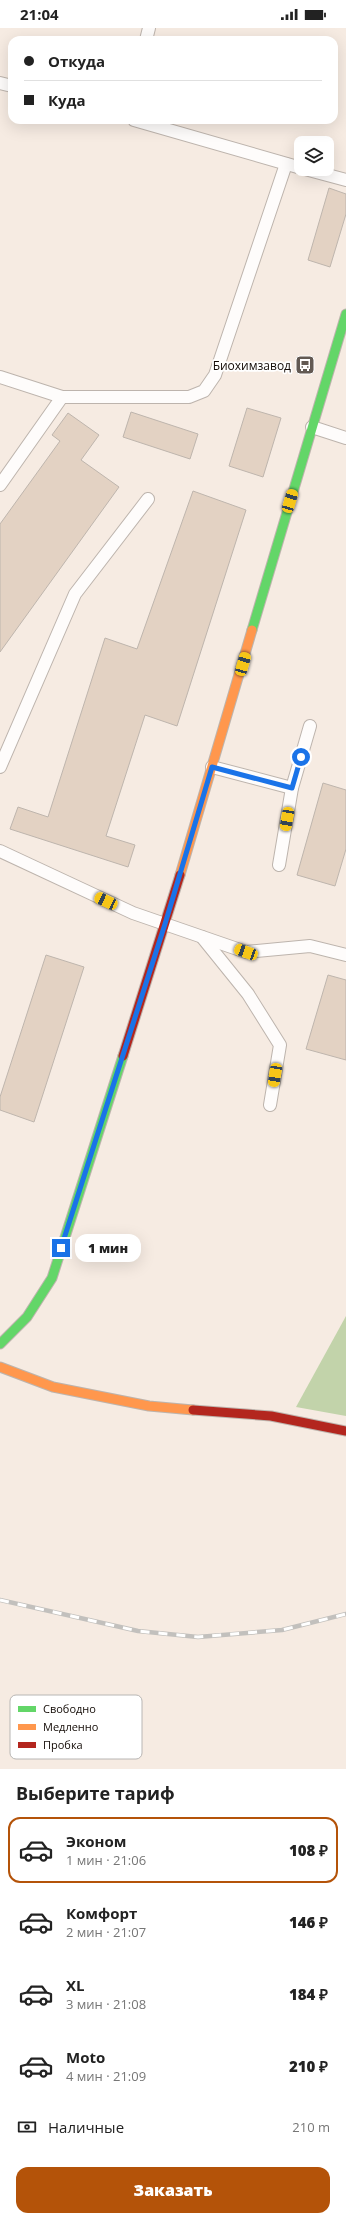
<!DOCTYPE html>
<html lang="ru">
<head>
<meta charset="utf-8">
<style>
  :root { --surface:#fff; --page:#f6f6f6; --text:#222; --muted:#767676; --line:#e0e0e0; --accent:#b45309 }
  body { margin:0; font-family:"Open Sans",sans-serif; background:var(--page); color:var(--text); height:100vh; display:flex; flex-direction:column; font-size:15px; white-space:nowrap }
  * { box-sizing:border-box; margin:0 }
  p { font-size:13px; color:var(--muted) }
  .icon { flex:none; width:22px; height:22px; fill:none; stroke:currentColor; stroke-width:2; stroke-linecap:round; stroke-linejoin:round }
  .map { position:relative; height:1741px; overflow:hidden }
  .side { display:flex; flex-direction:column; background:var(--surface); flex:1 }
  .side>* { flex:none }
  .banner { position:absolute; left:8px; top:8px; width:330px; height:88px; border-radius:12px; box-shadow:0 4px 16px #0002; display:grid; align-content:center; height:88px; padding:0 16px; background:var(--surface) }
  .buttons { position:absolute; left:294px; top:108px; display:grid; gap:8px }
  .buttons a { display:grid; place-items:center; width:40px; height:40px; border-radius:8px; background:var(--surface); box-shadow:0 4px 16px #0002; font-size:20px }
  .end { position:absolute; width:18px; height:18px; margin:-9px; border:5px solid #1a73e8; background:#fff; box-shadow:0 0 0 2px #fff }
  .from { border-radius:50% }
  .bubble { position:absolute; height:28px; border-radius:12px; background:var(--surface); box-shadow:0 4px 16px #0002; font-size:13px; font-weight:800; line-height:28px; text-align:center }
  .car { position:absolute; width:12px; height:24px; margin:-12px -6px; border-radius:5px; box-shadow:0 0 3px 1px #0007; background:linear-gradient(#f5c518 24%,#345 0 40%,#f5c518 0 76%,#345 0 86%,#f5c518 0) }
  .banner b { display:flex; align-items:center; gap:14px; height:38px; font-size:15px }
  .banner b+b { border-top:1px solid var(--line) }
  .banner i { width:10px; height:10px; background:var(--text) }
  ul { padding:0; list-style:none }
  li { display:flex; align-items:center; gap:12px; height:66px; margin:0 8px 6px; padding:0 8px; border:2px solid transparent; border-radius:12px }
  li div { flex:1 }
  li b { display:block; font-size:15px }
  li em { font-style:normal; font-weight:800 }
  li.on { border-color:var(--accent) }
  li>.icon { width:36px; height:36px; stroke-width:1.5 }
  h2 { padding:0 16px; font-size:18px; line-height:48px }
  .pay { display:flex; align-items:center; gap:10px; height:44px; padding:0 16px; font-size:15px }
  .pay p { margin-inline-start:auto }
  .primary-button { display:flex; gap:8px; margin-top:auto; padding:8px 16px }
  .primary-button a { flex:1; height:46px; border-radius:12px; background:var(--accent); color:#fff; font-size:16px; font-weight:800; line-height:46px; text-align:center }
  .status { display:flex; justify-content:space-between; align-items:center; height:28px; padding:0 20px; background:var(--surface); direction:ltr }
  .status svg { height:11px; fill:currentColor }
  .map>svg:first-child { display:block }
  .forest { fill:#c2d3aa }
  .building { fill:#e3d2c3; stroke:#beb5ad }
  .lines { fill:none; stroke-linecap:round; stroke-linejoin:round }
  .lane-casing { stroke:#bdb4ad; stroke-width:14 }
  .fast-casing { stroke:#bdb4ad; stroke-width:11 }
  .slow-casing { stroke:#bdb4ad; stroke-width:11 }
  .jam-casing { stroke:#bdb4ad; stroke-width:11 }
  .lane { stroke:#fefcfb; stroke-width:12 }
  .fast { stroke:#63d668; stroke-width:9 }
  .slow { stroke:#ff974d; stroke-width:9 }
  .jam { stroke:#b3261e; stroke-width:9 }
  .rail-casing { stroke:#c2c0bd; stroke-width:4.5 }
  .rail { stroke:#fff; stroke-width:3; stroke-dasharray:9; stroke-linecap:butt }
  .route { stroke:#1a73e8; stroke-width:5 }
  .labels { text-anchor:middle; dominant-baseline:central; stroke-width:3.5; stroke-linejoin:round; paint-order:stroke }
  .poi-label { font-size:12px; fill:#120a05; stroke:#fff; text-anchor:end }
  .key { fill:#fff; stroke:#b8b6b4; stroke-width:1 }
  .key-label { font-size:11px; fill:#120a05 }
</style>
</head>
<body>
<div class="status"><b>21:04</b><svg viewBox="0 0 49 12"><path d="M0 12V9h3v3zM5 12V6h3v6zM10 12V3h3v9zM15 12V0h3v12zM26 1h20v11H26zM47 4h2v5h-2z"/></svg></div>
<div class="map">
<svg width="346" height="1741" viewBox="0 0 346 1741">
  <rect width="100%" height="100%" fill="#f6ebe2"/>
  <polygon class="forest" points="346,1288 346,1388 296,1379"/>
  <g class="building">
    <polygon points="329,160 346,166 346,186 330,239 308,232"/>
    <polygon points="247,380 281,390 263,449 229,438"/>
    <polygon points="131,384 198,406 190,431 123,409"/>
    <polygon points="68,385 99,407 81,432 119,459 0,624 0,496 60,413 52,407"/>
    <polygon points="193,463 246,482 177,698 145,687 106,808 135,817 128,839 10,801 18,779 48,789 105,610 137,621"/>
    <polygon points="323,755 346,762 346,821 335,858 297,847"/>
    <polygon points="46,927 84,939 34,1094 0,1082 0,1069"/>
    <polygon points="328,947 346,952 346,1032 306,1021"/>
  </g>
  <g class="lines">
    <g class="lane-casing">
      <g id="lane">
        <polyline points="146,12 149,0"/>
        <polyline points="0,55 12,58"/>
        <polyline points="134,92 301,140"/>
        <polyline points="305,141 346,152"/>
        <polyline points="0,349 62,369 189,369 204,363 215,347 286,136"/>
        <polyline points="312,399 346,410"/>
        <polyline points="0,457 62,369"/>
        <polyline points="0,739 75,566 148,471"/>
        <polyline points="212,739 292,760"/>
        <polyline points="0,823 133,885 246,924 310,918 346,927"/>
        <polyline points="279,837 292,760 310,698"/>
        <polyline points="202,909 248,966 280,1017 270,1077"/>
      </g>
    </g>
    <g class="fast-casing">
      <g id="fast">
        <polyline points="252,602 346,286"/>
        <polyline points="0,1316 27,1289 52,1250 123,1028"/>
      </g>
    </g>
    <g class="slow-casing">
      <g id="slow">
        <polyline points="180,847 252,602"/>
        <polyline points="0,1339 53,1359 149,1378 193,1382"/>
      </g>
    </g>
    <g class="jam-casing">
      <g id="jam">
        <polyline points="123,1028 180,847"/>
        <polyline points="193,1382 271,1388 346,1403"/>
      </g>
    </g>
    <use href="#lane" class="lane"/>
    <use href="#fast" class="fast"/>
    <use href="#slow" class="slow"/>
    <use href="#jam" class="jam"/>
    <g class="rail-casing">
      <polyline id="rail" points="0,1572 138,1603 198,1609 282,1602 346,1586"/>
    </g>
    <use href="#rail" class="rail"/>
  </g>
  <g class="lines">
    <polyline class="route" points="61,1220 165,896 212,739 292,760 301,729"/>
  </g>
  <defs>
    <g id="bus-square" transform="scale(1)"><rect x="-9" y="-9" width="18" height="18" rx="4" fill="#625952" stroke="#fff"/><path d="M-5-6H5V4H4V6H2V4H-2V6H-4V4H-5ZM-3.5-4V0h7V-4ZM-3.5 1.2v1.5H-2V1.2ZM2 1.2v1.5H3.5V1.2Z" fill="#fff"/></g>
  </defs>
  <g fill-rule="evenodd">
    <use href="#bus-square" x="305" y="337"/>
  </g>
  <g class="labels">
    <g class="poi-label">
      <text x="291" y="337">Биохимзавод</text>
    </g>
  </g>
  <rect x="10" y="1667" width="132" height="64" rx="6" class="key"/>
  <rect x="18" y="1678" width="18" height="6" fill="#63d668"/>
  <rect x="18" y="1696" width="18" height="6" fill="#ff974d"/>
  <rect x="18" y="1714" width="18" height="6" fill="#b3261e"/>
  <g class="key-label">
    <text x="43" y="1685">Свободно</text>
    <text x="43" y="1703">Медленно</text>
    <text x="43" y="1721">Пробка</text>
  </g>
</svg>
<div class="buttons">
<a><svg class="icon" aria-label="layers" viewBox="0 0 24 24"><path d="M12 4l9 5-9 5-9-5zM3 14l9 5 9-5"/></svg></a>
</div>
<i class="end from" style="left:301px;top:729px"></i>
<i class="end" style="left:61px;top:1220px"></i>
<div class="bubble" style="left:75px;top:1206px;width:66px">1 мин</div>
<i class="car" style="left:290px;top:473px;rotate:17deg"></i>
<i class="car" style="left:243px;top:636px;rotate:16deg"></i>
<i class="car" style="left:287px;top:791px;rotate:190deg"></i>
<i class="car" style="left:106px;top:873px;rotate:295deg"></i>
<i class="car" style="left:246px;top:924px;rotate:290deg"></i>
<i class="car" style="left:275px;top:1047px;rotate:189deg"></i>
<div class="banner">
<b><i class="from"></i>Откуда</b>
<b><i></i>Куда</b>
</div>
</div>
<section class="side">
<h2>Выберите тариф</h2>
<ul>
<li class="on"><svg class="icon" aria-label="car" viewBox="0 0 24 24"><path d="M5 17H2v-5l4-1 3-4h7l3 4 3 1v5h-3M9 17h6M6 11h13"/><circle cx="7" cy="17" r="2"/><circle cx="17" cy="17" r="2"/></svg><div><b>Эконом</b><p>1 мин · 21:06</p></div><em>108 ₽</em></li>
<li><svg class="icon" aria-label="car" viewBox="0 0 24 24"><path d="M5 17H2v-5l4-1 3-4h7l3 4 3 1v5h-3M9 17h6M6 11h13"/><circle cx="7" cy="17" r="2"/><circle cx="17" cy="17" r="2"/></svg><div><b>Комфорт</b><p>2 мин · 21:07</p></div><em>146 ₽</em></li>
<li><svg class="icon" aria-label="car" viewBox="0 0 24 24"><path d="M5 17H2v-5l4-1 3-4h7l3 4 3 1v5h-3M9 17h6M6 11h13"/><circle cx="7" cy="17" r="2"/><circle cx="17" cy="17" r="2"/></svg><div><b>XL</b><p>3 мин · 21:08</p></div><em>184 ₽</em></li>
<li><svg class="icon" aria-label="car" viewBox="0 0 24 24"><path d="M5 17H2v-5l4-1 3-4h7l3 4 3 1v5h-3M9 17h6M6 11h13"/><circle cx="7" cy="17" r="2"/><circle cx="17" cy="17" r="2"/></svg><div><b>Moto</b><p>4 мин · 21:09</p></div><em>210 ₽</em></li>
</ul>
<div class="pay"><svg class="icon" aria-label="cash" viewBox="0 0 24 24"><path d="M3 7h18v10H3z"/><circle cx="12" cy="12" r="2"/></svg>Наличные<p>210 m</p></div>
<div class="primary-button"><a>Заказать</a></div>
</section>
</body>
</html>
